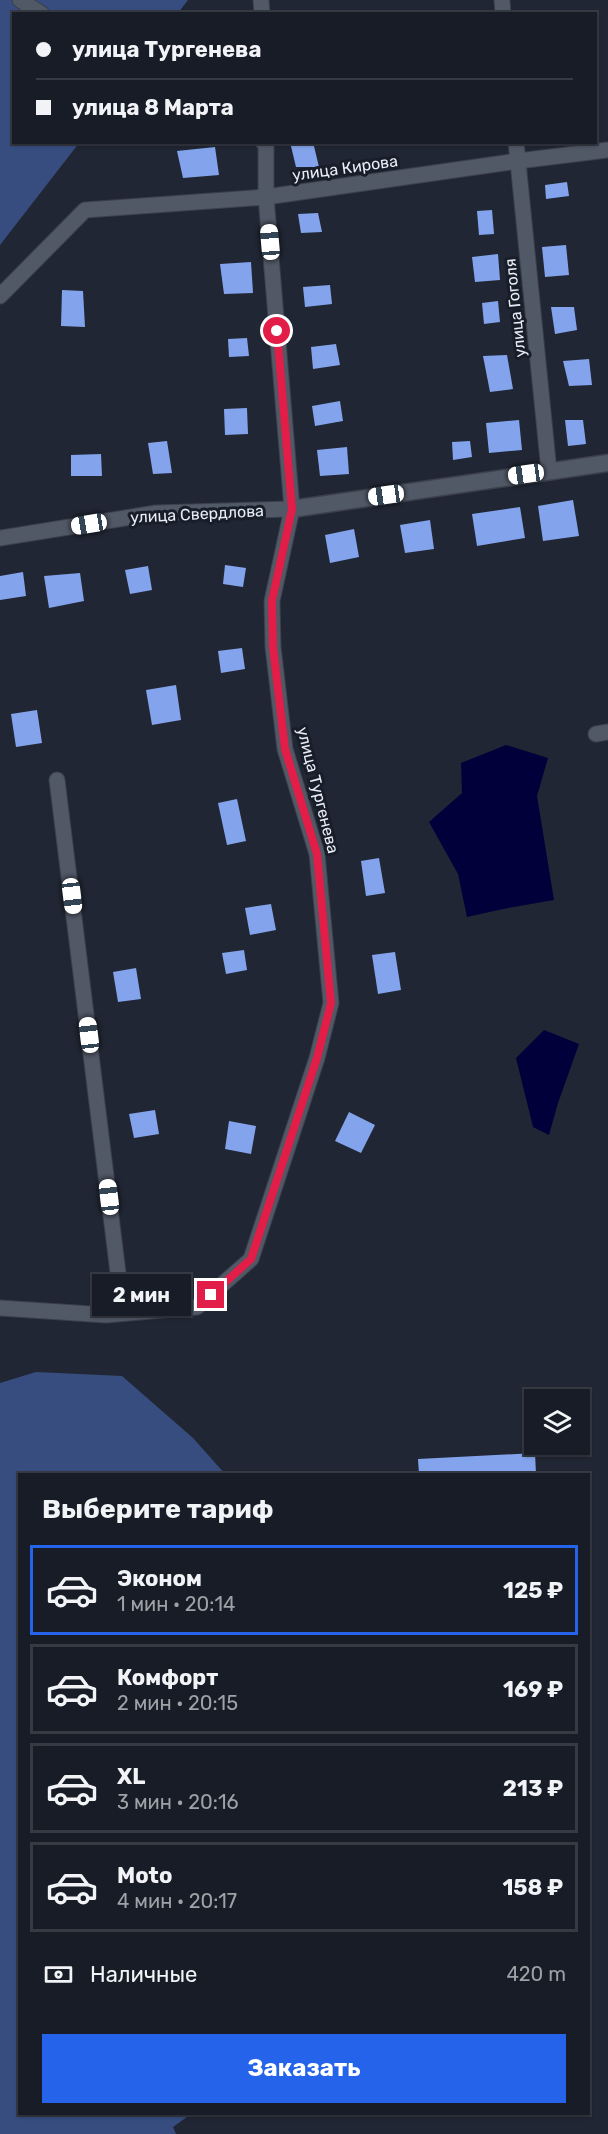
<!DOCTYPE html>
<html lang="ru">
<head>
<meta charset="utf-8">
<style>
  :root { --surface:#181c26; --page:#21252e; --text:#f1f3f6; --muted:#9fa1a7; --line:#363a43; --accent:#2563eb }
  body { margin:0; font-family:Rubik,sans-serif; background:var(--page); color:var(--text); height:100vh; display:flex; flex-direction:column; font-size:22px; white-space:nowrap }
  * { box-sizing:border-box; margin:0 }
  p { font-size:20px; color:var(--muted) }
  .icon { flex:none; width:33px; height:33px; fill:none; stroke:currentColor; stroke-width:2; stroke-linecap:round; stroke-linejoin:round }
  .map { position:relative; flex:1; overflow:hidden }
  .side { position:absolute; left:18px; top:1473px; width:572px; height:642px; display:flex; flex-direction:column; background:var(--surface); border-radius:0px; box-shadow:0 2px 4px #0004,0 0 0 2px var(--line) }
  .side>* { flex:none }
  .guide { position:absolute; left:12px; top:12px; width:585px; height:132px; border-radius:0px; box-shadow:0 2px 4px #0004,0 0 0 2px var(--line); display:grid; align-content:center; height:132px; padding:0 24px; background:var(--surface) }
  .buttons { position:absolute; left:524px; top:1389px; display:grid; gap:12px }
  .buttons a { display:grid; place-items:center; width:66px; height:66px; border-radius:0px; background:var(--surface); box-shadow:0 2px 4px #0004,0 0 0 2px var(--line); font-size:30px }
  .end { position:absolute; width:27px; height:27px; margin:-14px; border:8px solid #e11d48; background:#fff; box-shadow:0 0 0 3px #fff }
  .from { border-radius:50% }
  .bubble { position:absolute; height:42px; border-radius:0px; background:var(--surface); box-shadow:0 2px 4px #0004,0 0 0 2px var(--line); font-size:20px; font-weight:700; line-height:42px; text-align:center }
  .car { position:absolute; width:18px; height:36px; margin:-18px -9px; border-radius:8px; box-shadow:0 0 4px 2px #0007; background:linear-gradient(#fff 24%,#345 0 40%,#fff 0 76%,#345 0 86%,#fff 0) }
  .guide b { display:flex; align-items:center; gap:21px; height:57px; font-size:22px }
  .guide b+b { border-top:2px solid var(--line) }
  .guide i { width:15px; height:15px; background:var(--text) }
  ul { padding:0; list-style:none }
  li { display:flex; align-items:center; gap:18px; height:90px; margin:0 12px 9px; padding:0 12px; border:3px solid var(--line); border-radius:0px }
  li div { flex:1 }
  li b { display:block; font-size:22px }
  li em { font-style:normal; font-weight:700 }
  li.active { border-color:var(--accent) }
  li>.icon { width:54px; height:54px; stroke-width:1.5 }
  h2 { padding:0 24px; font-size:27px; line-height:72px }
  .pay { display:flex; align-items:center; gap:15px; height:66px; padding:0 24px; font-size:22px }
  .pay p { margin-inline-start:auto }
  .cta { display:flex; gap:12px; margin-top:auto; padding:12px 24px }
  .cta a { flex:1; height:69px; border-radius:0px; background:var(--accent); color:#fff; font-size:24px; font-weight:700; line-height:69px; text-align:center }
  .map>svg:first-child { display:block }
  .green { fill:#374d80 }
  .water { fill:#01003b }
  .building { fill:#83a4ec }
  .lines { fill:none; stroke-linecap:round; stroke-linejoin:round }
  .minor-casing { stroke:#3b404b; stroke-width:17 }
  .tertiary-casing { stroke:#3b404b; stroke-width:19 }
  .minor { stroke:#515866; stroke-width:15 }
  .tertiary { stroke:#515866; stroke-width:16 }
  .route { stroke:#e11d48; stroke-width:8 }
  .labels { text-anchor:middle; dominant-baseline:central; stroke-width:6; stroke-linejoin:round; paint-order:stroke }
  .street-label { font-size:16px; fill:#e8edf5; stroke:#171d29 }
</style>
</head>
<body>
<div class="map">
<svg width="608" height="2134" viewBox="0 0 608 2134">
  <rect width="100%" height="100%" fill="#202633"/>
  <g class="green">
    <polygon points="0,0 188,0 178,13 14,14 14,142 79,143 0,245"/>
    <polygon points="36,1372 122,1376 193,1438 225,1474 20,1474 20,2114 191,2114 173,2127 176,2134 0,2134 0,1383"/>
  </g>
  <g class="water">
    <polygon points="506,745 548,758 537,796 554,900 503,909 467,917 458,874 429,822 462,793 461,763"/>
    <polygon points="544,1030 579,1044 558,1103 549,1135 533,1127 516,1058"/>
  </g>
  <g class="building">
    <polygon points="290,142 313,142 319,167 296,167"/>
    <polygon points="215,147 219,175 183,178 177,151"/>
    <polygon points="567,182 569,196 546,199 545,185"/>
    <polygon points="492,210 494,234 479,235 477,211"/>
    <polygon points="318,213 322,232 301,233 298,214"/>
    <polygon points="566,245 569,275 545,277 542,247"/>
    <polygon points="498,254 500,280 475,282 472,257"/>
    <polygon points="251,262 253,293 224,294 220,264"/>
    <polygon points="330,285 332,304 305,307 303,287"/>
    <polygon points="62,290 83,291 85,327 61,326"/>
    <polygon points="498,301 500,322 484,324 482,303"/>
    <polygon points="551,307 574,307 577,330 555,334"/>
    <polygon points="247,338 249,356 229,357 228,339"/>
    <polygon points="336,344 340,365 313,369 311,347"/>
    <polygon points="507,355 513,389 490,392 483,356"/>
    <polygon points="589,359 592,385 569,386 563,361"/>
    <polygon points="340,401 343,421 315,426 312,406"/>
    <polygon points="247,408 248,434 225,435 224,409"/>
    <polygon points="519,420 522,450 489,453 486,423"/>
    <polygon points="565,420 583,420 586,444 568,446"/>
    <polygon points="167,441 172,473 153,474 148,443"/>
    <polygon points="470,441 472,457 453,460 452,442"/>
    <polygon points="347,447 349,474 320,476 317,450"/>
    <polygon points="101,454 102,476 71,476 71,455"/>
    <polygon points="573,500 579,536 543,541 538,506"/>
    <polygon points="520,507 525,538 477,546 472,514"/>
    <polygon points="430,520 434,549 405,553 400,525"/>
    <polygon points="354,529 359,557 330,563 325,535"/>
    <polygon points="225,565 246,568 243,587 223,584"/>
    <polygon points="148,566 152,590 130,594 125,570"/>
    <polygon points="23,572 26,596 0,600 0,576"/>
    <polygon points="80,573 84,601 49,608 44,576"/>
    <polygon points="242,648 245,669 221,673 218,651"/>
    <polygon points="176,685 181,720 152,725 146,690"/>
    <polygon points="37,710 42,743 16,747 11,714"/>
    <polygon points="237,799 246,841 227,845 218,803"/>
    <polygon points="379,858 385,893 366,896 361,861"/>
    <polygon points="271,904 276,930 250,935 245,908"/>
    <polygon points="244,950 247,970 226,974 222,953"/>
    <polygon points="395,952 401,990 378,994 372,955"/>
    <polygon points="136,968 141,999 118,1002 113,972"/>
    <polygon points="155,1110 159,1134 134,1138 129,1114"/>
    <polygon points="349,1112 375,1125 361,1153 335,1141"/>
    <polygon points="229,1121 256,1126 251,1154 225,1149"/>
    <polygon points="535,1453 536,1474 419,1474 418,1459"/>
  </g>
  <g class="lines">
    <g class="minor-casing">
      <g id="minor">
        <polyline points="20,0 42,14"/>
        <polyline points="261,0 262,14"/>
        <polyline points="502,0 503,14"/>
        <polyline points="516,142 549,471"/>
        <polyline points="0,296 85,210 266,197 518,161 608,150"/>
        <polyline points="0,538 156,513 292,509"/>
        <polyline points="596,734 608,732"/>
        <polyline points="57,780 123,1313"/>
        <polyline points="0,1308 106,1315 197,1307 251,1259 317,1058 331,1003 317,854 285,749 273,647 272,601 292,509 266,197 266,144 263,142"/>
      </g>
    </g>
    <g class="tertiary-casing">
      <polyline id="tertiary" points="292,509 608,463"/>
    </g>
    <use href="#minor" class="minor"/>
    <use href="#tertiary" class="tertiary"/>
  </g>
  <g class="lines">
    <polyline class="route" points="211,1295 251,1259 317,1058 331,1003 317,854 285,749 273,647 272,601 292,509 277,331"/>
  </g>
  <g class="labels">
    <g class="street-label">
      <text transform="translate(345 168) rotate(-8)">улица Кирова</text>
      <text transform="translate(515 308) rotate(-96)">улица Гоголя</text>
      <text transform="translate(197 514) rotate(-3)">улица Свердлова</text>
      <text transform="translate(318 790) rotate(76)">улица Тургенева</text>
    </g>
  </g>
</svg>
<div class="buttons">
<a><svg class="icon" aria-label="layers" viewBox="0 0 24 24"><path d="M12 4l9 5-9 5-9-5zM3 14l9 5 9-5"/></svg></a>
</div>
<i class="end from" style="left:277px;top:331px"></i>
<i class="end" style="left:211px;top:1295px"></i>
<div class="bubble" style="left:92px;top:1274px;width:99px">2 мин</div>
<i class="car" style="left:270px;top:242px;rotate:355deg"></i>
<i class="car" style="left:526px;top:474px;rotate:262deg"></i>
<i class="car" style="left:386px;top:495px;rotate:262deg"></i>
<i class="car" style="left:89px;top:524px;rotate:261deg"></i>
<i class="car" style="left:72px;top:896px;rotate:173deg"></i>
<i class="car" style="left:89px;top:1035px;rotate:353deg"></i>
<i class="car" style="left:109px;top:1197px;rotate:353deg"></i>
<div class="guide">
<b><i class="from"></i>улица Тургенева</b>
<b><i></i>улица 8 Марта</b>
</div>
<section class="side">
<h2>Выберите тариф</h2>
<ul>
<li class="active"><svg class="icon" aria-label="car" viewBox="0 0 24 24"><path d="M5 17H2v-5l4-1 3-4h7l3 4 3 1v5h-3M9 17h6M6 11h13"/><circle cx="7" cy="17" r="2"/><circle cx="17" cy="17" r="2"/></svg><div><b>Эконом</b><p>1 мин · 20:14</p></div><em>125 ₽</em></li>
<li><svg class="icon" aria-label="car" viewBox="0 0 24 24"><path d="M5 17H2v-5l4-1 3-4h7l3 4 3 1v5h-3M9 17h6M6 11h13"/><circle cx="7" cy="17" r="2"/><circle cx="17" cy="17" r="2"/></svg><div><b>Комфорт</b><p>2 мин · 20:15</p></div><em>169 ₽</em></li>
<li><svg class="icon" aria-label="car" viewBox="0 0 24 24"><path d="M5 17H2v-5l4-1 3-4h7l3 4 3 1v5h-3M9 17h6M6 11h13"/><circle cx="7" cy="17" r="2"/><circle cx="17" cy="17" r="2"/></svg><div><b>XL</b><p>3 мин · 20:16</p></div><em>213 ₽</em></li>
<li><svg class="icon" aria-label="car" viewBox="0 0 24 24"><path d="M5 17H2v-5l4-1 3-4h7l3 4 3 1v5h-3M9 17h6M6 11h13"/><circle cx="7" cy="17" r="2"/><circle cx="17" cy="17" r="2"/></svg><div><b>Moto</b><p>4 мин · 20:17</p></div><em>158 ₽</em></li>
</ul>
<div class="pay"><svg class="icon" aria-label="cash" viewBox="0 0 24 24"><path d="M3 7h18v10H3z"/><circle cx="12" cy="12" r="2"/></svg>Наличные<p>420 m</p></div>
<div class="cta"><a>Заказать</a></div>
</section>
</div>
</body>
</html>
